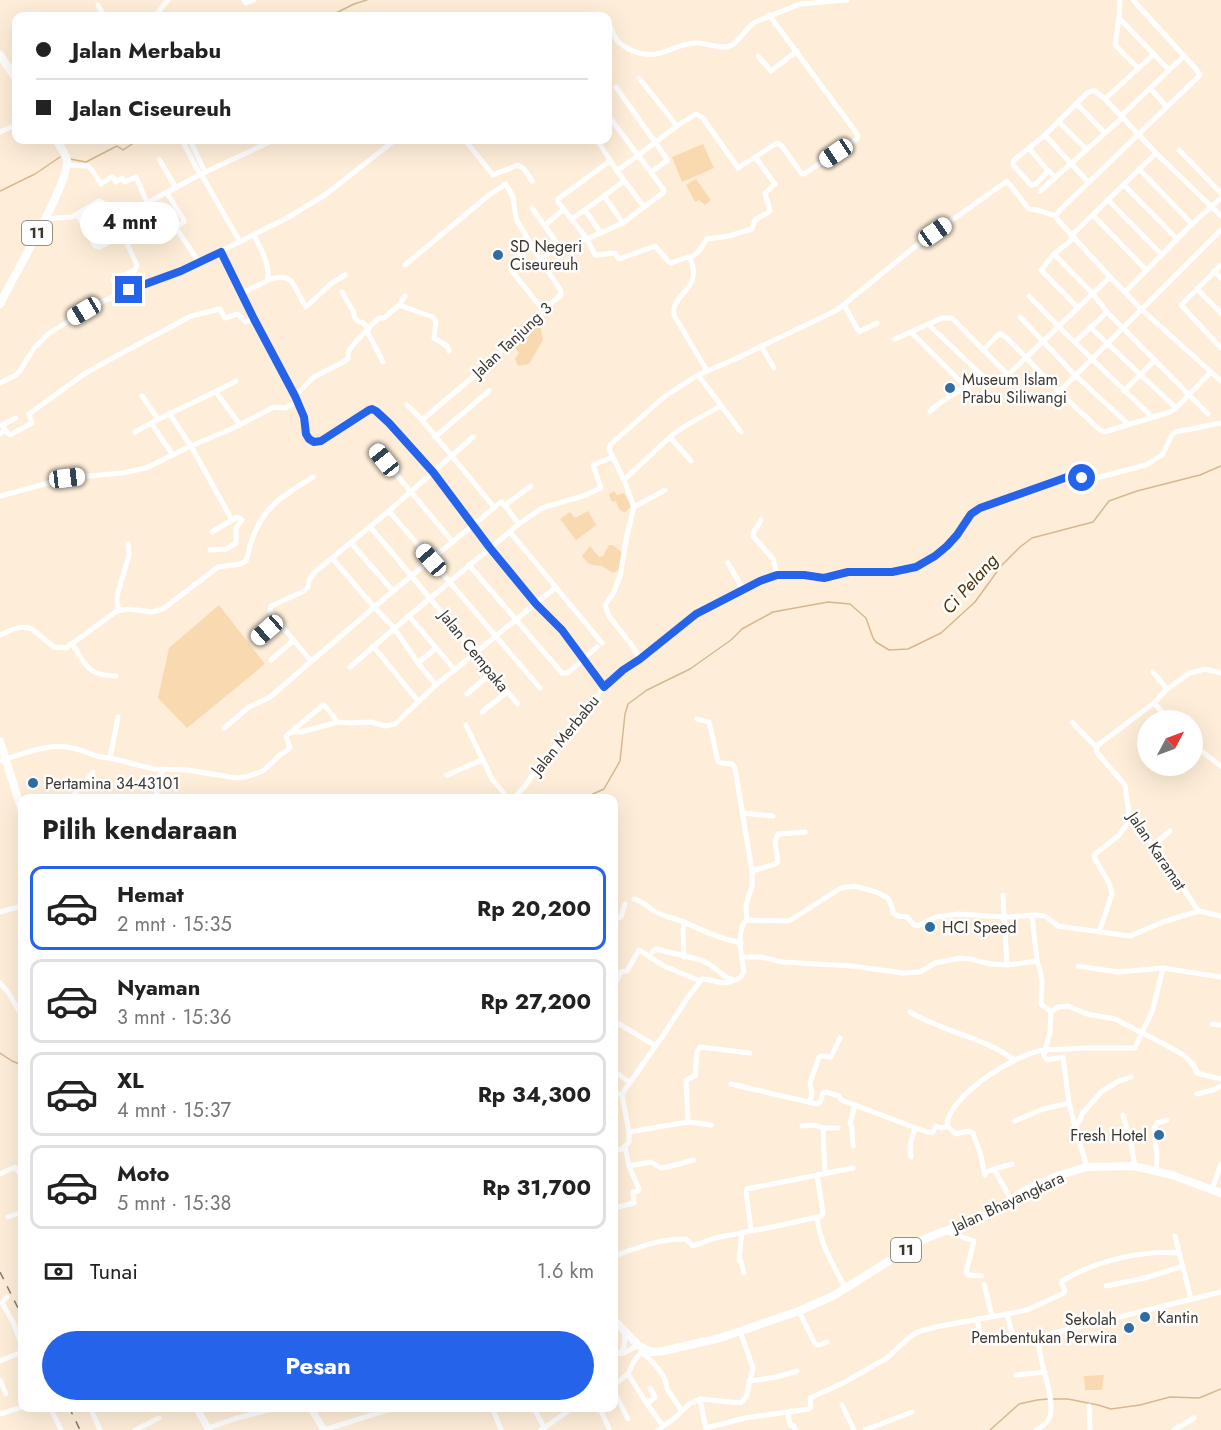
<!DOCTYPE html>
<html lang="id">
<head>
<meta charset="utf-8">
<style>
  :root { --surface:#fff; --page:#f2f2f2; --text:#222; --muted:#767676; --line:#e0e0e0; --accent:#2563eb }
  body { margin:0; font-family:Jost,sans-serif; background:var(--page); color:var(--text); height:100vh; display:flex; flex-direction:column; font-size:22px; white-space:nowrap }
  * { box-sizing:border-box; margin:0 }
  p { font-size:20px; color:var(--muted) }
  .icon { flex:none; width:33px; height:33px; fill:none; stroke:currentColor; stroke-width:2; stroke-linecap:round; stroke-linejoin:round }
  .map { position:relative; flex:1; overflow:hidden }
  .details { position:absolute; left:18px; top:794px; width:600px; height:618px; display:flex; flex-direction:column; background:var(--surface); border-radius:12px; box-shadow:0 6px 24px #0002 }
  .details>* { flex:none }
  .top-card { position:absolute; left:12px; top:12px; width:600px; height:132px; border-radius:12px; box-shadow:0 6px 24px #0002; display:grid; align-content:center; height:132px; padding:0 24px; background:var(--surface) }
  .needle { width:39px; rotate:49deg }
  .controls { position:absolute; left:1137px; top:710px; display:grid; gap:12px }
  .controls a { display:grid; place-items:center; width:66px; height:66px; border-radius:50%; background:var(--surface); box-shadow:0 6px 24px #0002; font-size:30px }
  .end { position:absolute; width:27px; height:27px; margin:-14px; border:8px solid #2563eb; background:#fff; box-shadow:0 0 0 3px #fff }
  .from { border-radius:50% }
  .bubble { position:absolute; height:42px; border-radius:21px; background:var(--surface); box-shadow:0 6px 24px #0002; font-size:20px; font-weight:700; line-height:42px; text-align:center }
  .car { position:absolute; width:18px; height:36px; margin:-18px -9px; border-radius:8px; box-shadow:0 0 4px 2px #0007; background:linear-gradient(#fff 24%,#345 0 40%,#fff 0 76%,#345 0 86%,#fff 0) }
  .top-card b { display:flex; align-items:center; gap:21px; height:57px; font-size:22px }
  .top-card b+b { border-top:2px solid var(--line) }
  .top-card i { width:15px; height:15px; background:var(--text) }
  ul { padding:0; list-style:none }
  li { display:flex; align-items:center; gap:18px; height:84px; margin:0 12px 9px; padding:0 12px; border:3px solid var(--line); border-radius:12px }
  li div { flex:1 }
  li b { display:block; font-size:22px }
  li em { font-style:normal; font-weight:700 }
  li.selected { border-color:var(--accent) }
  li>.icon { width:54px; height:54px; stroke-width:1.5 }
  h2 { padding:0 24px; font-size:27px; line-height:72px }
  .pay { display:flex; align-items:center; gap:15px; height:66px; padding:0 24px; font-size:22px }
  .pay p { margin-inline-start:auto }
  .action { display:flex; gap:12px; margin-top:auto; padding:12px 24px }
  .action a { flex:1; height:69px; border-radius:36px; background:var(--accent); color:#fff; font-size:24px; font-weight:700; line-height:69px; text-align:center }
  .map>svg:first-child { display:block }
  .green { fill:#f8d9b0 }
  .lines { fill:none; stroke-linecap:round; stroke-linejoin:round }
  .stream { stroke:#d6b88f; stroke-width:1.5 }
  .minor { stroke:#fff; stroke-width:5 }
  .major { stroke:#fff; stroke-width:7 }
  .highway { stroke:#fff; stroke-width:8 }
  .rail { stroke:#837a6d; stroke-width:1.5; stroke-dasharray:8 8; stroke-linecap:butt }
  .route { stroke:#2563eb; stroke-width:8 }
  .poi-dot { fill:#2f6ca3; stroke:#fefefe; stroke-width:2 }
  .labels { text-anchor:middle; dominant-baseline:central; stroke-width:5; stroke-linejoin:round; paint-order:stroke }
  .shield { fill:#fefefe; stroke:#76726c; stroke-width:1.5 }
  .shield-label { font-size:15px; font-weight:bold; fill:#3c362e }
  .poi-label { font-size:16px; fill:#3c362e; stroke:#fefefe; text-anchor:start }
  .street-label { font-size:16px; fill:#3c362e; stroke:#fefefe }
  .water-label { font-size:18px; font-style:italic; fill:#513300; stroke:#fefefe }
</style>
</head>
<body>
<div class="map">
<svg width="1221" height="1430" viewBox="0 0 1221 1430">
  <rect width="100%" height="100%" fill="#feeed9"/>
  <g class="green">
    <polygon points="703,144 714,168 682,182 672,157"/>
    <polygon points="696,179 711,200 705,205 699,200 695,202 686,185"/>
    <polygon points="540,324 543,340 529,364 518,366 515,359 519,353 512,342"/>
    <path d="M614 491 617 495 624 493 629 502 630 507 626 512C619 512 618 507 616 501L612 502 609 494Z"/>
    <polygon points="588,511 596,525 576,540 560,519 570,512 575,518"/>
    <polygon points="609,545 613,545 622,553 619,570 613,573 602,566 593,565 588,563 582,556 590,546 599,557 603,556"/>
    <polygon points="219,605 265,664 187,728 158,698 169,648"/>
    <polygon points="1104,1375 1102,1390 1085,1390 1084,1376"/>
  </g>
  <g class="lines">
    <g class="stream">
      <polyline points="330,16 354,4 367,0"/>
      <polyline points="70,159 86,162 117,146 123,150 138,140"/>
      <polyline points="0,191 35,174 60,157"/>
      <polyline points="584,798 604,789 620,761 625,714 628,704 647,690 690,669 731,640 742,629 773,612 828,602 850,604 866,618 873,638 876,642 889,650 908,649 941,633 975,602 1001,566 1020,547 1032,538 1093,522 1109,501 1137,491 1200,475 1221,466"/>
      <polyline points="0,1053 12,1061 22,1065"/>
      <polyline points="1053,1399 1068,1399 1098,1405 1111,1409 1140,1405 1170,1397 1199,1398 1221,1389"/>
      <polyline points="990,1430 1019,1404 1037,1400 1048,1399"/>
    </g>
    <g class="minor">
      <polyline points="244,0 246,3 254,0"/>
      <polyline points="1120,0 1119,18 1169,70"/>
      <polyline points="1133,0 1196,69 1200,75 1059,211 1056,216 1057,219 1110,277 1141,309 1221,381"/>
      <polyline points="98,5 104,16"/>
      <polyline points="155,16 168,0"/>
      <polyline points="592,16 599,14 604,16"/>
      <polyline points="1119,18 1115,45 1138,68"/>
      <path d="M608 21C615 38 615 43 633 51 660 62 671 44 696 43 707 42 721 51 732 45 741 39 746 28 755 22L800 4 847 0"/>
      <polyline points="758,56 771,71 797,51"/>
      <polyline points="639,78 677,126"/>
      <polyline points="616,87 667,159 667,161 651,172"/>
      <polyline points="1150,88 1167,107"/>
      <polyline points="1105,99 1154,54"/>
      <polyline points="1077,104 1105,133"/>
      <polyline points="608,115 664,190 663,193 644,207"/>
      <polyline points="1121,116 1184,56"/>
      <polyline points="1122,118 1056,177 1048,171 1036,184 1031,185 1013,165 1013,162 1014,160 1045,135 1087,93 1094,90 1105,99 1156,153 1221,216"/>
      <polyline points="1059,122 1087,150"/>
      <polyline points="0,132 16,125"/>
      <polyline points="1045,135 1088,182"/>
      <polyline points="465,140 493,175 518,165 524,169 532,181"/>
      <polyline points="191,142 205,172"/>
      <polyline points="184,144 200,175"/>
      <polyline points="1029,148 1048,171"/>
      <polyline points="1179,150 1221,193"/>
      <polyline points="159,159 176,188"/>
      <polyline points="610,161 558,199 558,202 587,239 595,255 615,253 619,259 655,246 668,261 671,263 688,257 690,258 698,252 707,239 729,236 752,229 755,220 770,211 765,193 775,184 755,157"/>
      <polyline points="66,165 88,166 92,170 101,184 111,177 113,177 116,182 122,178 125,182 136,177 146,200 149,202 201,174 274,140"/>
      <polyline points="1139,169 1192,224"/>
      <polyline points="617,171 677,126 696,114 703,118 738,168 777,143 781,145 802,174 804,174 857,139 858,136 855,131 769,15"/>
      <polyline points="201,174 240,242"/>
      <polyline points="1124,185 1177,239"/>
      <polyline points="1040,191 1056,177"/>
      <polyline points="167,193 184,220 184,222 177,226 176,228 199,262"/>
      <polyline points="1108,200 1162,255"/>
      <polyline points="532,208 559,246"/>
      <polyline points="585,210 601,233"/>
      <polyline points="77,214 95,246 99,247 159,219"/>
      <polyline points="1093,215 1146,270"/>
      <polyline points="44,219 72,217 99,201 107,205 123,235 137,265 135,270 113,280"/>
      <polyline points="572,219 604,196"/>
      <polyline points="623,223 604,196 624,181"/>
      <polyline points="545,225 564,209"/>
      <path d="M254 235C260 247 272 269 267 281L242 293C259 331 282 365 298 403 300 407 303 411 304 416 307 428 301 444 321 441L369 410 372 409 376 411 389 423 433 472 490 548 536 604 562 630 604 687"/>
      <polyline points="1071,236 1156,153"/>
      <polyline points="1074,238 1054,254 1041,270 1078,308"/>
      <polyline points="221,252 242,293"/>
      <polyline points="1054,254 1093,294 1107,312 1208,414"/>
      <polyline points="517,258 533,247"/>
      <path d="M690 258C704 291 671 292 674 315L707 371"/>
      <polyline points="405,265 489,195 506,184 513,197 516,219 540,259"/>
      <polyline points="1221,265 1181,305 1221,348"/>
      <polyline points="511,270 543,310"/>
      <polyline points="1214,271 1221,278"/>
      <path d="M268 280C296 270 293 289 306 307L332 283 345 275"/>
      <polyline points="1197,289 1221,313"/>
      <polyline points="342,292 353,311 355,318 358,321 363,323 369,329"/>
      <polyline points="1125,292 1192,224 1221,198"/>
      <polyline points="1029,296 1059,327 1152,417"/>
      <polyline points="399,305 433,317 436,322 434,338 447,346 449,351"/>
      <polyline points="844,305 859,332 877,323"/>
      <polyline points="1020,317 1075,375 1128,424"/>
      <polyline points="929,325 987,380"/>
      <polyline points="1090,327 1176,408"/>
      <polyline points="367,331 383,362"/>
      <polyline points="911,332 966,387"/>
      <polyline points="895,339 942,318 952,318 1008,375"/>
      <polyline points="1075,342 1107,312"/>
      <polyline points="761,346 774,368"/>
      <polyline points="983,350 999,334 1001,334 1006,337 1059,392 1100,430 1104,432 1170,412 1176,408 1211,372"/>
      <polyline points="698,375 741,432"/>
      <polyline points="0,383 16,375 20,371 34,348 48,334 59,327 84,311 106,300 142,285 189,267 287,218 325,195 395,140"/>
      <polyline points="1124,391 1155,360"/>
      <polyline points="216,392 240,425"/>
      <polyline points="1059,392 1221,230"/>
      <polyline points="142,396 158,419"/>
      <path d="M295 396 314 377 347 360C349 357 348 354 349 351 350 347 374 322 379 318H384L399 305 405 296"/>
      <polyline points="407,405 422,420"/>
      <path d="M930 411C946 397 963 387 984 381 992 378 1000 379 1008 375L1110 277"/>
      <polyline points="169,413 191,446 232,520 212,532"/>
      <polyline points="151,423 173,455"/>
      <polyline points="5,430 10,435 32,423 29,414 84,374 109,360 191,316 220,309 225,318 238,314 246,322 253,319"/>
      <path d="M135 432C167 413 203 399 236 381"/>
      <polyline points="0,434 5,430 2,425 16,418"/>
      <polyline points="435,437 489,391"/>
      <path d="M670 437C685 424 703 417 720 406"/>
      <polyline points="375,449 452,541"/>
      <polyline points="624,480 670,437 691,461"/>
      <polyline points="0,496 67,478 123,473 146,468 191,446 231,429 274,407 285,408 298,401"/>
      <polyline points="505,505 531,486"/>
      <polyline points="494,507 422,420 494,359 507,344 526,331 532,320 561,295 561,291 540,259 559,246 562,250 623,223 644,207 617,171 597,140"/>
      <polyline points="634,507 665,490"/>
      <polyline points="389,511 540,688"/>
      <polyline points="761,520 753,533 753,536 773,559 777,575"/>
      <path d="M370 527C421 585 467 646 518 704"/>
      <polyline points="510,532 602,643"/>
      <polyline points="351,543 393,591"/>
      <polyline points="210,550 226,549 236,543 236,528 242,520 237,517 232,520"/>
      <polyline points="332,558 374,607 394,628 418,663 436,685"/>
      <polyline points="728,563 743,589"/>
      <polyline points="469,565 562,673 568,673 597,647"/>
      <polyline points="119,610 117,603 117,596 129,555 128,544"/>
      <polyline points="409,616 455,670"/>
      <path d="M0 635C10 631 20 624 32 629L54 647 66 648 117 611 129 609 152 612 163 609 218 567 240 564 246 561C249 554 249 548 251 542 264 505 282 497 313 477"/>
      <polyline points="257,639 278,621"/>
      <path d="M72 643C85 665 88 676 116 676"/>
      <polyline points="373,646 418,701"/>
      <polyline points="640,659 633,647 609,616 605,605 614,592 620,576 627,535 634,507 624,480 609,449 611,444 664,397 698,375 735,359 837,310 917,245 1007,181 1029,209 1037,210 1056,216"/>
      <polyline points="271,660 294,640"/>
      <polyline points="311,661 270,612 271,606 304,591 308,587 309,580 315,572 389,511 473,437"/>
      <polyline points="418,663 436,648"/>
      <polyline points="350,667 409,616 519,524 542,508 586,495 601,488 593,465 613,457"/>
      <polyline points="1153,672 1167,689"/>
      <polyline points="1221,673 1205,669 1190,673 1167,689 1154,703 1098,745 1096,750 1098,754 1125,785 1129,814 1132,818 1169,867 1197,909 1199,911 1221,916"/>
      <polyline points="467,694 491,673"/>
      <polyline points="1154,703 1169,720"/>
      <polyline points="482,712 507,692"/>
      <polyline points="697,719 709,722 718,762 721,763 732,764 735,768 752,871 752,886 746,905 747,920"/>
      <polyline points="1072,722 1096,747"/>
      <polyline points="466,725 492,779 508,798"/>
      <polyline points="224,728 249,707 270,697 393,591 501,502 502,502 519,524"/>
      <polyline points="291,732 323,705 325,706 338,722"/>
      <polyline points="1192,744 1221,766"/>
      <polyline points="110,758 118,717"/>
      <path d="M0 761C25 754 47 742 73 748 86 751 97 758 110 758L154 769 187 770 237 778 246 777 263 771 281 754 285 752 290 748 286 736 291 732H301L338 722 349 723 371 722 385 726 395 724 436 685 556 587"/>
      <polyline points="1158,767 1160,765"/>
      <polyline points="447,775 482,760"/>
      <polyline points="71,798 93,772"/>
      <polyline points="158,798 155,784 163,770"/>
      <polyline points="514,798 525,786 545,757 585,716 600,692 609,682 623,670 640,659 655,648 696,614 760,581 777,575 804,575 823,578 848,571 892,572 916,567 935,556 947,546 957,535 971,514 980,509 1067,477 1096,478 1146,465 1162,455 1172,435 1175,432 1221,423"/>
      <polyline points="742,813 773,816"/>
      <polyline points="1153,845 1170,831"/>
      <polyline points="752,871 775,864 778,862 775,842 778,834 805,832"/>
      <polyline points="1003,895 1007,965"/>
      <path d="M634 899C647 902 647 909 658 913 667 917 677 919 686 923 704 931 721 939 741 943"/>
      <polyline points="0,912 22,906"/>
      <polyline points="1032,915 1037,961 1040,970 1042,981 1041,1004 1051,1012"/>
      <polyline points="614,919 621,917 625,904"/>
      <polyline points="1099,932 1112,894 1109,883 1095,859 1094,855 1118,836 1132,818"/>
      <polyline points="652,952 656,949 701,960 709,964 726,977 734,980"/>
      <polyline points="684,957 683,930 685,923"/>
      <polyline points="742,957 761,957 782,962 852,966 903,973 920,972 935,963 960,958 971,959 990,964 1007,965 1037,961"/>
      <polyline points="1078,966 1118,972 1163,968 1221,977"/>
      <polyline points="0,983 8,992 22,1016"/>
      <polyline points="614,986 621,972 627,971 639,950 664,966 700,981"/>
      <path d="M910 1012C943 1032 984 1037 1014 1060"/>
      <polyline points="1051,1012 1058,1007 1068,1006 1087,1014 1115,1019 1162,1043 1185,1056 1194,1066 1197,1073 1221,1079"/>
      <polyline points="614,1021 656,1046"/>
      <polyline points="1212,1024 1221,1025"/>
      <polyline points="614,1071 629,1082"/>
      <polyline points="731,1084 817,1104 820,1102 823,1093 826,1092 839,1096 841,1100 927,1132 933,1132 936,1126 942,1128 947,1126"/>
      <polyline points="614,1092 622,1095"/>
      <polyline points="1197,1094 1213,1090 1221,1086"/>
      <polyline points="810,1102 812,1094 810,1084 811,1080 819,1057 822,1056 831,1057 840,1038"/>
      <polyline points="1069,1103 1063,1057 1047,1060 1044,1056 1045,1050 1086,1048 1135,1048 1153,1009 1163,968"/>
      <polyline points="1123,1115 1131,1143 1135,1167"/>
      <polyline points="1015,1121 1043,1109 1069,1103 1075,1127 1087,1167"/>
      <polyline points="688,1122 711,1125"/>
      <polyline points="802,1126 815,1125 823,1128"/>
      <polyline points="1075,1127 1080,1120 1082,1114 1102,1091 1119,1081 1131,1077"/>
      <polyline points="629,1132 688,1122 686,1080 695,1076 697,1052 700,1047 750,1053"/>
      <polyline points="853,1146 852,1128 850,1123 855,1105"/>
      <path d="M625 1147 629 1166 651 1162C656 1164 658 1168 663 1168L694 1160"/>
      <path d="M614 1151 622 1149 629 1142V1132L622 1095 624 1091 666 1031 688 997 702 979C714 979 721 986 733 981 739 979 741 978 744 971 742 958 735 929 747 920L789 921 841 888 854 886 876 892 888 898 892 907 893 913 898 916 907 917 913 924 917 926 936 917 959 914 1004 917 1037 915 1045 916 1058 926 1130 936 1163 922 1199 911"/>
      <polyline points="911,1157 910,1145 915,1128"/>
      <polyline points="994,1169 1012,1164"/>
      <polyline points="1156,1171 1157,1156 1154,1129 1157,1123 1167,1120"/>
      <polyline points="984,1173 994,1169 1011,1200"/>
      <polyline points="0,1174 15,1167 22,1177"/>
      <polyline points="825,1174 823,1128 838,1128"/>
      <path d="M985 1175 980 1152 973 1133 969 1131 956 1134 947 1126C947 1096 1018 1052 1045 1050L1050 1032 1051 1012"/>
      <polyline points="1212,1189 1221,1164"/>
      <polyline points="614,1208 634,1203 633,1192 638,1191 639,1189 629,1166"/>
      <polyline points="8,1217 22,1212"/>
      <path d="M817 1217C820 1244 833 1265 846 1289"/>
      <polyline points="751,1230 746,1191 747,1189 853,1168"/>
      <polyline points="742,1232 739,1260 741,1261 744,1273"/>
      <polyline points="947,1232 974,1241 966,1272 968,1275 982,1276"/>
      <polyline points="1175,1236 1191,1299"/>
      <path d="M614 1256C637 1248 661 1238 686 1239L693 1246 715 1238 782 1225 822 1216 823 1213 817 1175"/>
      <polyline points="984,1284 992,1316"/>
      <polyline points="1106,1286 1145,1278 1183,1266"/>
      <polyline points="7,1297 2,1303 13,1322 22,1346"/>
      <polyline points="799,1311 815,1344 819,1345 827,1342"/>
      <path d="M1007 1314 1027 1310 1064 1293 1065 1291 1062 1284V1281C1095 1261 1141 1250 1179 1253"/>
      <polyline points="977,1319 981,1336"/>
      <path d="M641 1352C652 1360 667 1376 667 1389L682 1411"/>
      <polyline points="621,1353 624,1347 625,1334"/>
      <polyline points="614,1354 624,1353 638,1345"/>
      <polyline points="0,1361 22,1352"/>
      <polyline points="628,1374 647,1404 663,1426"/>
      <polyline points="1016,1375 1045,1372"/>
      <polyline points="0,1380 6,1394"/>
      <polyline points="749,1381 777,1377 797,1371"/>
      <polyline points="614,1385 628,1374 634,1361 643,1350"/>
      <polyline points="614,1391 628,1419"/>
      <polyline points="647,1404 655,1397 650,1388"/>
      <polyline points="842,1405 854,1430"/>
      <polyline points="1089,1406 1090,1430"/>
      <polyline points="42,1407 45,1410 52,1409"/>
      <polyline points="50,1407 61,1430"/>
      <polyline points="90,1407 100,1430"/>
      <polyline points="492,1407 501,1430"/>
      <polyline points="533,1407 544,1427"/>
      <polyline points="599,1407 609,1428"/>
      <polyline points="788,1413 790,1425 794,1426 796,1430"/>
      <polyline points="0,1414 22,1407"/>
      <polyline points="208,1428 234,1419 279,1407"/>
      <polyline points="706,1428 745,1418 809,1409 811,1407 810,1398 843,1383 887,1358 911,1336 918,1332 935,1327 1007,1314 1013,1337 1015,1342 1043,1338"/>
      <polyline points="135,1430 159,1418"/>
      <polyline points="324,1430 397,1407"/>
      <polyline points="541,1430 574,1407"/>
      <polyline points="658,1430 676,1417 689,1404 700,1399"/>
      <polyline points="706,1430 700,1399 741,1403 746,1397 753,1368 740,1331"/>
      <polyline points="865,1430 912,1412"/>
      <path d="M1036 1430C1042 1427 1048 1423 1050 1416 1055 1401 1041 1365 1039 1348 1040 1339 1043 1337 1050 1334L1221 1292"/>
      <polyline points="1174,1430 1194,1418"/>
    </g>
    <g class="major">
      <polyline points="196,1407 209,1430"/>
      <polyline points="310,1407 324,1430"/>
    </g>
    <g class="highway">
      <polyline points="0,55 16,79"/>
      <path d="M0 304C12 278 70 182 67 160 65 153 60 146 56 140"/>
      <polyline points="0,741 22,811"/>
      <polyline points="614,1320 638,1345 651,1352 663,1351 720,1338 799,1311 833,1296 924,1239 992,1213 1024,1191 1039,1184 1057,1176 1087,1167 1132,1166 1147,1169 1172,1175 1221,1193"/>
    </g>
    <g class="rail">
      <polyline points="0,1272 22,1316"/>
      <polyline points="69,1407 80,1430"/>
    </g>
  </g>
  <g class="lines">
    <polyline class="route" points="129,290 181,271 221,252 254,319 295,396 304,417 306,434 309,439 314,442 321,441 369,410 372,409 376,411 389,423 433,472 490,548 536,604 562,630 604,687 623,670 640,659 696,614 760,581 777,575 804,575 824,578 848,572 892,572 916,567 935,556 947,546 957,535 971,514 980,508 1059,480 1067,477 1082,478"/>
  </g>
  <g class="poi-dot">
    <circle cx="498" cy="255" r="6"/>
    <circle cx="950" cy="388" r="6"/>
    <circle cx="33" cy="783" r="6"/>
    <circle cx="930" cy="927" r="6"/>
    <circle cx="1159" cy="1135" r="6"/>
    <circle cx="1145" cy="1317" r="6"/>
    <circle cx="1129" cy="1328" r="6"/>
  </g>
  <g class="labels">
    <g class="shield">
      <rect x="22" y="221" width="30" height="24" rx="4.5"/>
      <rect x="891" y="1238" width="30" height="24" rx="4.5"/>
    </g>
    <g class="shield-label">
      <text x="37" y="233">11</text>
      <text x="906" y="1250">11</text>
    </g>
    <g class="poi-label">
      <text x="510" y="246">SD Negeri<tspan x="510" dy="18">Ciseureuh</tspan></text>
      <text x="962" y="379">Museum Islam<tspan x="962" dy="18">Prabu Siliwangi</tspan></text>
      <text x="45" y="783">Pertamina 34-43101</text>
      <text x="942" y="927">HCI Speed</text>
      <text x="1147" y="1135" text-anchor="end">Fresh Hotel</text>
      <text x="1157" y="1317">Kantin</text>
      <text x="1117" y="1319" text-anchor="end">Sekolah<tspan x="1117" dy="18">Pembentukan Perwira</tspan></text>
    </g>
    <g class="street-label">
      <text transform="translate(512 340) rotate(-43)">Jalan Tanjung 3</text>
      <text transform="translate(474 651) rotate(51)">Jalan Cempaka</text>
      <text transform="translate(565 735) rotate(-51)">Jalan Merbabu</text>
      <text transform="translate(1157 851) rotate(56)">Jalan Karamat</text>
      <text transform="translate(1008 1202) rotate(-25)">Jalan Bhayangkara</text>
    </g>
    <g class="water-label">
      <text transform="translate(970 584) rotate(-48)">Ci Pelang</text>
    </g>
  </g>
</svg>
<div class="controls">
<a><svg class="needle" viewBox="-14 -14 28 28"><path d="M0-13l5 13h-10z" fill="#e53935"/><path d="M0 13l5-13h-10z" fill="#767676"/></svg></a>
</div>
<i class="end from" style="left:1082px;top:478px"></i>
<i class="end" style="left:129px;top:290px"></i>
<div class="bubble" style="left:80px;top:202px;width:99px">4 mnt</div>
<i class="car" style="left:836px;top:153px;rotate:236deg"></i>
<i class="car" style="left:935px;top:232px;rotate:55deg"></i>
<i class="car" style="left:84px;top:311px;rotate:239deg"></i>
<i class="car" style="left:384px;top:460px;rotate:321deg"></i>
<i class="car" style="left:67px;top:478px;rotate:83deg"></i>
<i class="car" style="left:431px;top:560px;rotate:319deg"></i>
<i class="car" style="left:267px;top:630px;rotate:229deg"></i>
<div class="top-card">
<b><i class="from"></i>Jalan Merbabu</b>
<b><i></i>Jalan Ciseureuh</b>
</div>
<section class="details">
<h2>Pilih kendaraan</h2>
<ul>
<li class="selected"><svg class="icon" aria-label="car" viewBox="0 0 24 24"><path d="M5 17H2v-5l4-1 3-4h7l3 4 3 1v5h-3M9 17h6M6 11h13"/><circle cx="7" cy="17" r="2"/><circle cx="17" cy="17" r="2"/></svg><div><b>Hemat</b><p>2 mnt · 15:35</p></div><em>Rp 20,200</em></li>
<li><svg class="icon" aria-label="car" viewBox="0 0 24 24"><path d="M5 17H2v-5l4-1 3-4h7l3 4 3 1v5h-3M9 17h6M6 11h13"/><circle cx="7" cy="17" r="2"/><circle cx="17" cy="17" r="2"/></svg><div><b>Nyaman</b><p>3 mnt · 15:36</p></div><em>Rp 27,200</em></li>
<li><svg class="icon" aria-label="car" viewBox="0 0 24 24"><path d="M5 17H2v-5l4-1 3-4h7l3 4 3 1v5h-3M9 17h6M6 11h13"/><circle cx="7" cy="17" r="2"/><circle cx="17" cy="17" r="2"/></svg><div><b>XL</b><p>4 mnt · 15:37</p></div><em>Rp 34,300</em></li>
<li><svg class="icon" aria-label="car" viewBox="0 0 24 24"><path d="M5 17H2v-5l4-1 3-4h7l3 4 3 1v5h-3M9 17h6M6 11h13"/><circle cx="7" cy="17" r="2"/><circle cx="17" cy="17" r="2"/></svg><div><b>Moto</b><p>5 mnt · 15:38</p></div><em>Rp 31,700</em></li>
</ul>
<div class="pay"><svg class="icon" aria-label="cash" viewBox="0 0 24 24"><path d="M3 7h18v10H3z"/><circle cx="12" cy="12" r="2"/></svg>Tunai<p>1.6 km</p></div>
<div class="action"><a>Pesan</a></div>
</section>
</div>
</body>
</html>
